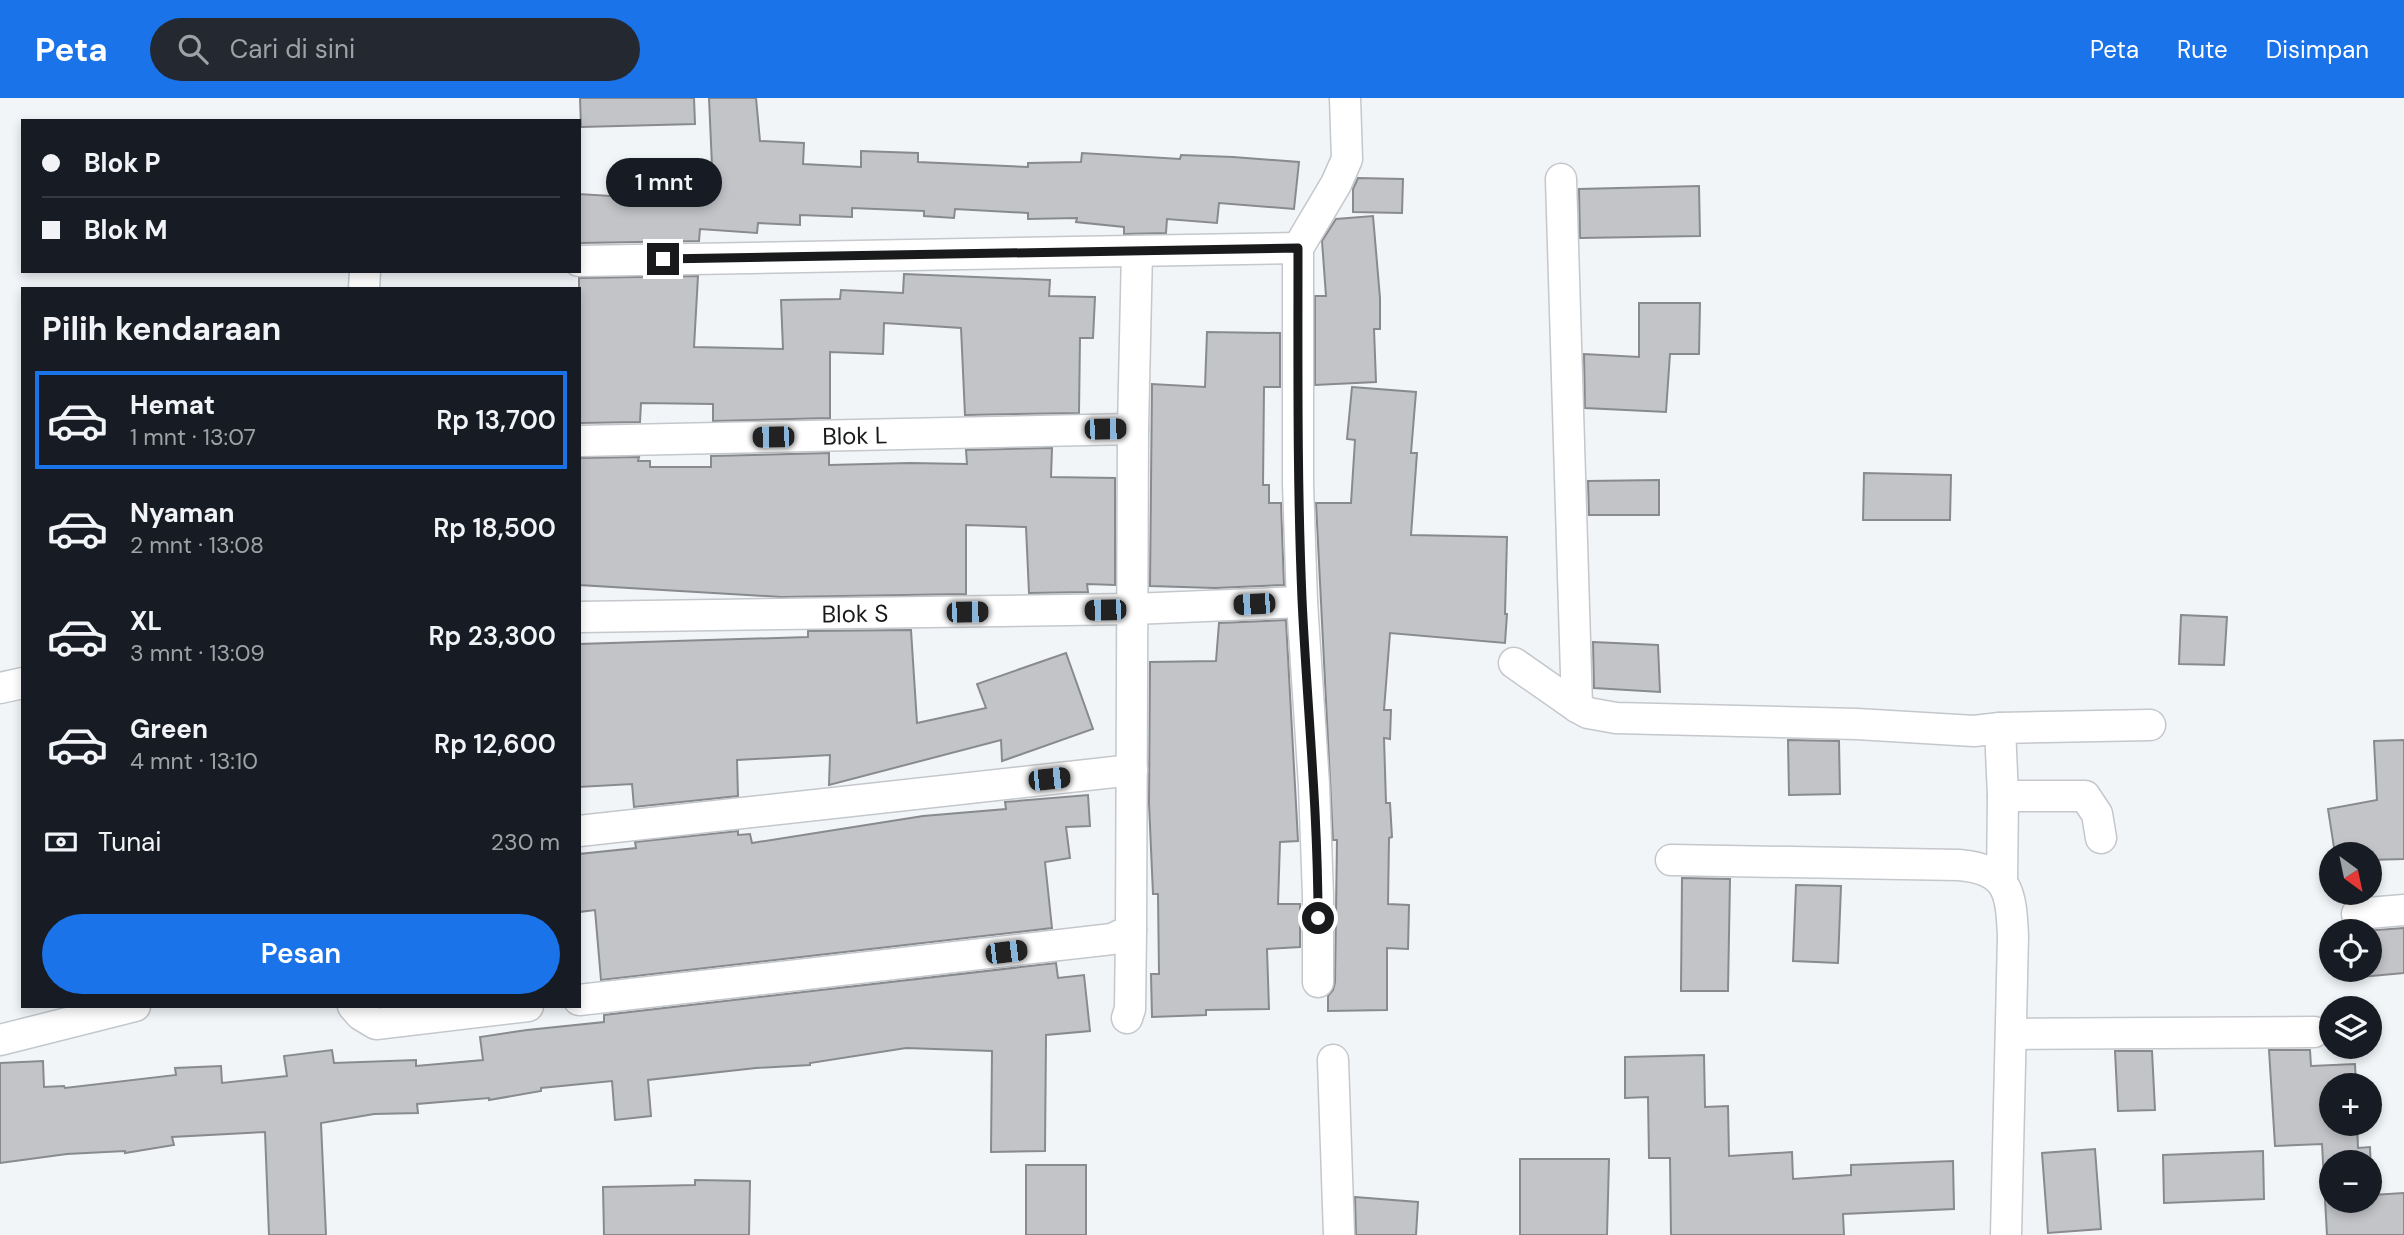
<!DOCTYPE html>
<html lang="id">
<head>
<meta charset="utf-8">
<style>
  :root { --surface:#171b24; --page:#242831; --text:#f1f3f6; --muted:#9ea1a6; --line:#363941; --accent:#1a73e8 }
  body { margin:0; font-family:"DM Sans",sans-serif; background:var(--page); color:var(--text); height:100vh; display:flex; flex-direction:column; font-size:26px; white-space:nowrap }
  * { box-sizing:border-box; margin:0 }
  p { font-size:23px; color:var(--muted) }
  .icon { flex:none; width:38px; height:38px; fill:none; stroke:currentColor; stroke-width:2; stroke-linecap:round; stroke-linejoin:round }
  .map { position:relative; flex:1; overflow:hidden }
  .sheet { position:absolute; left:21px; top:189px; width:560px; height:721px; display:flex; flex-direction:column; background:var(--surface); border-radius:0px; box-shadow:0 4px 10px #0003 }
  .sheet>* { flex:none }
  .guide { position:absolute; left:21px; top:21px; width:560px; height:154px; border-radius:0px; box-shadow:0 4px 10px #0003; display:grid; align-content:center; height:154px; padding:0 21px; background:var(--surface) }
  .needle { width:46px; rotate:147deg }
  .fabs { position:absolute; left:2319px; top:744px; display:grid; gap:14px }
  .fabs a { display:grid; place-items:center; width:63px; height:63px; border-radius:50%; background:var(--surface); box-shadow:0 4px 10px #0003; font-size:35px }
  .end { position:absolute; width:32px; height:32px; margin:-16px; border:9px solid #191a1b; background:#fff; box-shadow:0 0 0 4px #fff }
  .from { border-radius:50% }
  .bubble { position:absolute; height:49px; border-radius:24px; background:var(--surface); box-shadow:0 4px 10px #0003; font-size:23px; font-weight:600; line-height:49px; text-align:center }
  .car { position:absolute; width:21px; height:42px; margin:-21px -10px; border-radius:9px; box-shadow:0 0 5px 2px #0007; background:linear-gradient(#222 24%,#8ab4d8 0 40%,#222 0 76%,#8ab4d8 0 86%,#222 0) }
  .guide b { display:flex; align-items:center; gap:24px; height:66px; font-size:26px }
  .guide b+b { border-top:2px solid var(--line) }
  .guide i { width:18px; height:18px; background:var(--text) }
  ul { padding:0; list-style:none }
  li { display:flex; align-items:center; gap:21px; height:98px; margin:0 14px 10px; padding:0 7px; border:4px solid transparent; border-radius:0px }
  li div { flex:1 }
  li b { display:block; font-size:26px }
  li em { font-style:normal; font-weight:600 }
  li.on { border-color:var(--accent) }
  li>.icon { width:63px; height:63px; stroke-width:1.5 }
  h2 { padding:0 21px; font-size:32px; line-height:84px }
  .pay { display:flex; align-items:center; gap:18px; height:77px; padding:0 21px; font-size:26px }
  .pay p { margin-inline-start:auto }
  .button { display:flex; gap:14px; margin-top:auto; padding:14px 21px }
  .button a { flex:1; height:80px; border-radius:42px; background:var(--accent); color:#fff; font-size:28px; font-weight:600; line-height:80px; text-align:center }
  header { display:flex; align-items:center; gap:42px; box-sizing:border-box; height:98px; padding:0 35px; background:var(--accent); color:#fff }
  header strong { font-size:33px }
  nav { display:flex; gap:38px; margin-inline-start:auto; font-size:24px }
  .search { width:490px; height:63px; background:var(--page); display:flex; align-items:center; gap:18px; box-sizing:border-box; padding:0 24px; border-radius:38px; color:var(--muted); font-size:26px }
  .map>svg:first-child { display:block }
  .building { fill:#c2c4c8; stroke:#898a8e; stroke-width:2; fill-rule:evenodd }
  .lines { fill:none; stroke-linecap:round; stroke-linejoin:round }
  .minor-casing { stroke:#c4c7cb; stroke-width:33 }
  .minor { stroke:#fff; stroke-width:30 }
  .route { stroke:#191a1b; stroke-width:9 }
  .labels { text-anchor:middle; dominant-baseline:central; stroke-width:5; stroke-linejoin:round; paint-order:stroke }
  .street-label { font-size:24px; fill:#191a1b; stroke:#fff }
</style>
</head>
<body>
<header>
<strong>Peta</strong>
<div class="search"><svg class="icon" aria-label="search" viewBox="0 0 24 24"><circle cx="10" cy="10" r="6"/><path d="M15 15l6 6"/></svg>Cari di sini</div>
<nav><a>Peta</a><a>Rute</a><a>Disimpan</a></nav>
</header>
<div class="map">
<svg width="2404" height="1137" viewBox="0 0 2404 1137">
  <rect width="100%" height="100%" fill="#f1f5f8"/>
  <g class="building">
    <polygon points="580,0 694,0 695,26 581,29"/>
    <polygon points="709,0 756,0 760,43 804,45 803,66 861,69 861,53 918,55 918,64 1028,69 1028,65 1081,64 1082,55 1180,61 1181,57 1233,59 1299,64 1294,111 1219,105 1217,125 1167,121 1166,135 1124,136 1124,129 1076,124 1077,120 1028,121 1028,115 955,111 954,120 924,118 924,113 852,110 852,119 800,117 800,127 758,125 757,135 700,131 699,143 579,145 579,96 660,101 661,84 702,86 703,67 712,68"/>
    <polygon points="1358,80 1403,81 1402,115 1353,114 1353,91"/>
    <polygon points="1699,88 1700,138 1580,140 1579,91"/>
    <polygon points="1373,118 1380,200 1380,231 1374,231 1376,284 1315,287 1315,198 1326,198 1322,143 1336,121"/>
    <polygon points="904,176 1050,182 1049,198 1095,199 1093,240 1080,240 1079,315 965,317 961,230 884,225 883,256 830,254 830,320 713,323 713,306 641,305 640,324 579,325 579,180 698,178 694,249 783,251 781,202 840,201 841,192 903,195"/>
    <polygon points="1639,205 1700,205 1699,256 1670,256 1666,314 1585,310 1584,256 1639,259"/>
    <polygon points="1207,234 1280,235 1280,289 1264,289 1263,387 1269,387 1269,405 1281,405 1284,487 1215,490 1150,488 1152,286 1205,289"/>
    <polygon points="1352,289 1416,294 1411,355 1417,355 1411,437 1507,439 1505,516 1507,516 1505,545 1390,535 1384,612 1391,612 1390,641 1384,640 1386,705 1390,705 1392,739 1389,740 1388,806 1409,807 1408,851 1387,850 1387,912 1328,913 1328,898 1333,892 1335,884 1337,742 1333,742 1316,405 1351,405 1355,342 1347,341"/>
    <polygon points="1052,350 1051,379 1115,380 1115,487 1087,486 1088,494 1029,495 1026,429 966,427 966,496 781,499 579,487 579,360 639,359 638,363 650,363 650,369 711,369 711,358 829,355 829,367 910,365 967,366 966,352"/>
    <polygon points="1864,375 1951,377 1950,422 1863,422"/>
    <polygon points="1659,382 1659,417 1589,417 1588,383"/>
    <polygon points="2181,517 2227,519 2224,567 2179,566"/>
    <polygon points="1286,522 1298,743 1280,744 1278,806 1300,806 1300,849 1267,851 1269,911 1206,912 1206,917 1152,919 1151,876 1159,876 1158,796 1153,796 1149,705 1150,564 1216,563 1219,525"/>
    <polygon points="911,532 917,625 986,610 977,586 1066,555 1093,631 1002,663 1001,642 829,687 830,657 737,662 738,698 634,709 632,686 579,689 579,546 808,539 808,533"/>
    <polygon points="1593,544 1658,547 1660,594 1594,590"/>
    <polygon points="1788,642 1839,643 1840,696 1789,697"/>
    <polygon points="2404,642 2404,761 2370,762 2370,756 2335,756 2328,711 2377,702 2374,643"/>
    <polygon points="1088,697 1090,728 1066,729 1070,760 1045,764 1052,830 601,882 595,812 579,814 579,756 636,750 635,744 738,733 738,737 750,736 752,745 923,718 1006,711 1005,704"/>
    <polygon points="1682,780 1730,781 1728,893 1681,893"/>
    <polygon points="1796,787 1841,788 1838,865 1793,863"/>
    <polygon points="2404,830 2404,875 2350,880 2349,872 2370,872 2370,833 2364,833"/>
    <polygon points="1056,865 1058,880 1084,877 1090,933 1046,937 1045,1053 991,1054 992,953 906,950 810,965 810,967 756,970 648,982 651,1018 615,1022 612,983 541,990 541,993 489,1002 489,1000 417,1006 418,1015 374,1016 321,1025 326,1137 269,1137 265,1034 172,1039 174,1047 125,1055 125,1053 67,1056 0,1065 0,965 43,963 44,989 64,988 65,990 176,977 175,970 221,968 222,985 287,978 284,958 332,952 334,965 416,962 416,968 483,962 480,939 527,932 604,924 604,917"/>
    <path d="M2269 952H2310L2311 968 2355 966 2356 987H2331V1026H2357L2358 1050 2370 1049 2372 1097 2404 1095V1137H2327L2322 1046 2275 1048ZM2331 1064H2370V1102H2331Z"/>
    <polygon points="2115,953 2152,953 2155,1012 2118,1013"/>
    <polygon points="1704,957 1705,1009 1728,1008 1729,1058 1792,1054 1793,1081 1851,1077 1851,1067 1953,1063 1954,1111 1843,1116 1844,1137 1671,1137 1670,1060 1649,1060 1648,999 1625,1000 1625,959"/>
    <polygon points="2095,1051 2101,1131 2048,1135 2042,1055"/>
    <polygon points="2263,1053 2264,1101 2164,1105 2163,1057"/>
    <polygon points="1520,1061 1609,1061 1607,1137 1520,1137"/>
    <rect x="1026" y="1067" width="60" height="70"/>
    <polygon points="695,1082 750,1083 749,1137 604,1137 603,1089 695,1087"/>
    <polygon points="1355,1099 1418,1104 1416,1137 1356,1137"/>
  </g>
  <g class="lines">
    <g class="minor-casing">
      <g id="minor">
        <polyline points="1561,81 1577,609"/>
        <polyline points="579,163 1298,150"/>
        <polyline points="364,191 365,173"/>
        <path id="s1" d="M579 343 1133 331"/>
        <path id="s2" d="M579 519 1133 511 1302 504"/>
        <polyline points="1514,565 1577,609 1588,615 1616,620 1857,626 1974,633 2000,630 2003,698 2002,784"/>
        <polyline points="0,590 23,585"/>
        <polyline points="2000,630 2150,627"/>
        <polyline points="2003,698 2085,698 2097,716 2101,740"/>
        <polyline points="579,733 1132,672"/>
        <path d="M1671 762 1959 767C2009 771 2011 795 2013 838L2006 1137"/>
        <polyline points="2357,816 2404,812"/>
        <polyline points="1318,884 1318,798 1314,687 1302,504 1298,386 1298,150 1336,86 1347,61 1345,0"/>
        <polyline points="579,902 1112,841 1131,832 1133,331 1137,153"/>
        <polyline points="353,908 361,917 376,926 528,908"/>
        <polyline points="1127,920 1130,911 1131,832"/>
        <polyline points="2011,936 2314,934"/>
        <polyline points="0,942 135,908"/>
        <polyline points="1333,962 1339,1137"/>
      </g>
    </g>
    <use href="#minor" class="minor"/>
  </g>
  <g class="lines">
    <path class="route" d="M663 161 1298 150C1298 267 1297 384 1302 501 1307 607 1318 713 1318 820"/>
  </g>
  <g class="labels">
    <g class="street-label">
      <text stroke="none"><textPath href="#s1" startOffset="276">Blok L</textPath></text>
      <text stroke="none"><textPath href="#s2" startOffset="276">Blok S</textPath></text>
    </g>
  </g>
</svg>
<div class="fabs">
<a><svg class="needle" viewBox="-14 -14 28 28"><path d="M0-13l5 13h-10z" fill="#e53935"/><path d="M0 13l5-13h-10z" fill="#9ea1a6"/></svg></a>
<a><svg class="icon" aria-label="locate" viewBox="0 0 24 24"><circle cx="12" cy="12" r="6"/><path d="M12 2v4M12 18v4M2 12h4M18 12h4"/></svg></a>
<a><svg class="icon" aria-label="layers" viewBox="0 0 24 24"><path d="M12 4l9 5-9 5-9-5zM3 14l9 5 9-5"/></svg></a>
<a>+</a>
<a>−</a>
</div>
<i class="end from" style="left:1318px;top:820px"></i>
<i class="end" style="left:663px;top:161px"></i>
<div class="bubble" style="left:606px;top:60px;width:116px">1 mnt</div>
<i class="car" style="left:1105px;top:331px;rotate:89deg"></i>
<i class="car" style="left:773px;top:339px;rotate:269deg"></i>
<i class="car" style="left:1254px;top:506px;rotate:267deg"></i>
<i class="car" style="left:1105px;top:512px;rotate:269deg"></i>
<i class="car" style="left:967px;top:514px;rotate:89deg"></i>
<i class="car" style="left:1049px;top:681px;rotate:84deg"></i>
<i class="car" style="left:1006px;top:854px;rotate:83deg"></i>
<div class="guide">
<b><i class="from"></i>Blok P</b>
<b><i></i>Blok M</b>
</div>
<section class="sheet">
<h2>Pilih kendaraan</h2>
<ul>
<li class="on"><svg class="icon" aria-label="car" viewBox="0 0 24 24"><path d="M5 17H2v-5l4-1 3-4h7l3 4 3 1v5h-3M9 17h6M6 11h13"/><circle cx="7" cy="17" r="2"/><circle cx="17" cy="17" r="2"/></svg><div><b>Hemat</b><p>1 mnt · 13:07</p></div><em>Rp 13,700</em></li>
<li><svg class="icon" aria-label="car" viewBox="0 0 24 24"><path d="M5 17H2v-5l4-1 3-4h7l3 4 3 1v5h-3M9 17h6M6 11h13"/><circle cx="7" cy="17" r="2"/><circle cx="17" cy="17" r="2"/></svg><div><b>Nyaman</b><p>2 mnt · 13:08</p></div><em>Rp 18,500</em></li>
<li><svg class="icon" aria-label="car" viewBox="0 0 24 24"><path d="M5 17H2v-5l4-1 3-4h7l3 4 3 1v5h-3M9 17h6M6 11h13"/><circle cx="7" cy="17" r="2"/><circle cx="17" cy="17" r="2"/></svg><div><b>XL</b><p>3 mnt · 13:09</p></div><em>Rp 23,300</em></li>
<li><svg class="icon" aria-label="car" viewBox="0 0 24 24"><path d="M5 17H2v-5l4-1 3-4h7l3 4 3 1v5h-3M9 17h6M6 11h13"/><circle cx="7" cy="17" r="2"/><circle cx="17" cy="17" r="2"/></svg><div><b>Green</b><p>4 mnt · 13:10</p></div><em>Rp 12,600</em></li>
</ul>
<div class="pay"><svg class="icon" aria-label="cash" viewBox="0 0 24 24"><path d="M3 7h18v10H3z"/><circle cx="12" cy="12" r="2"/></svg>Tunai<p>230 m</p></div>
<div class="button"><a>Pesan</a></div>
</section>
</div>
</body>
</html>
